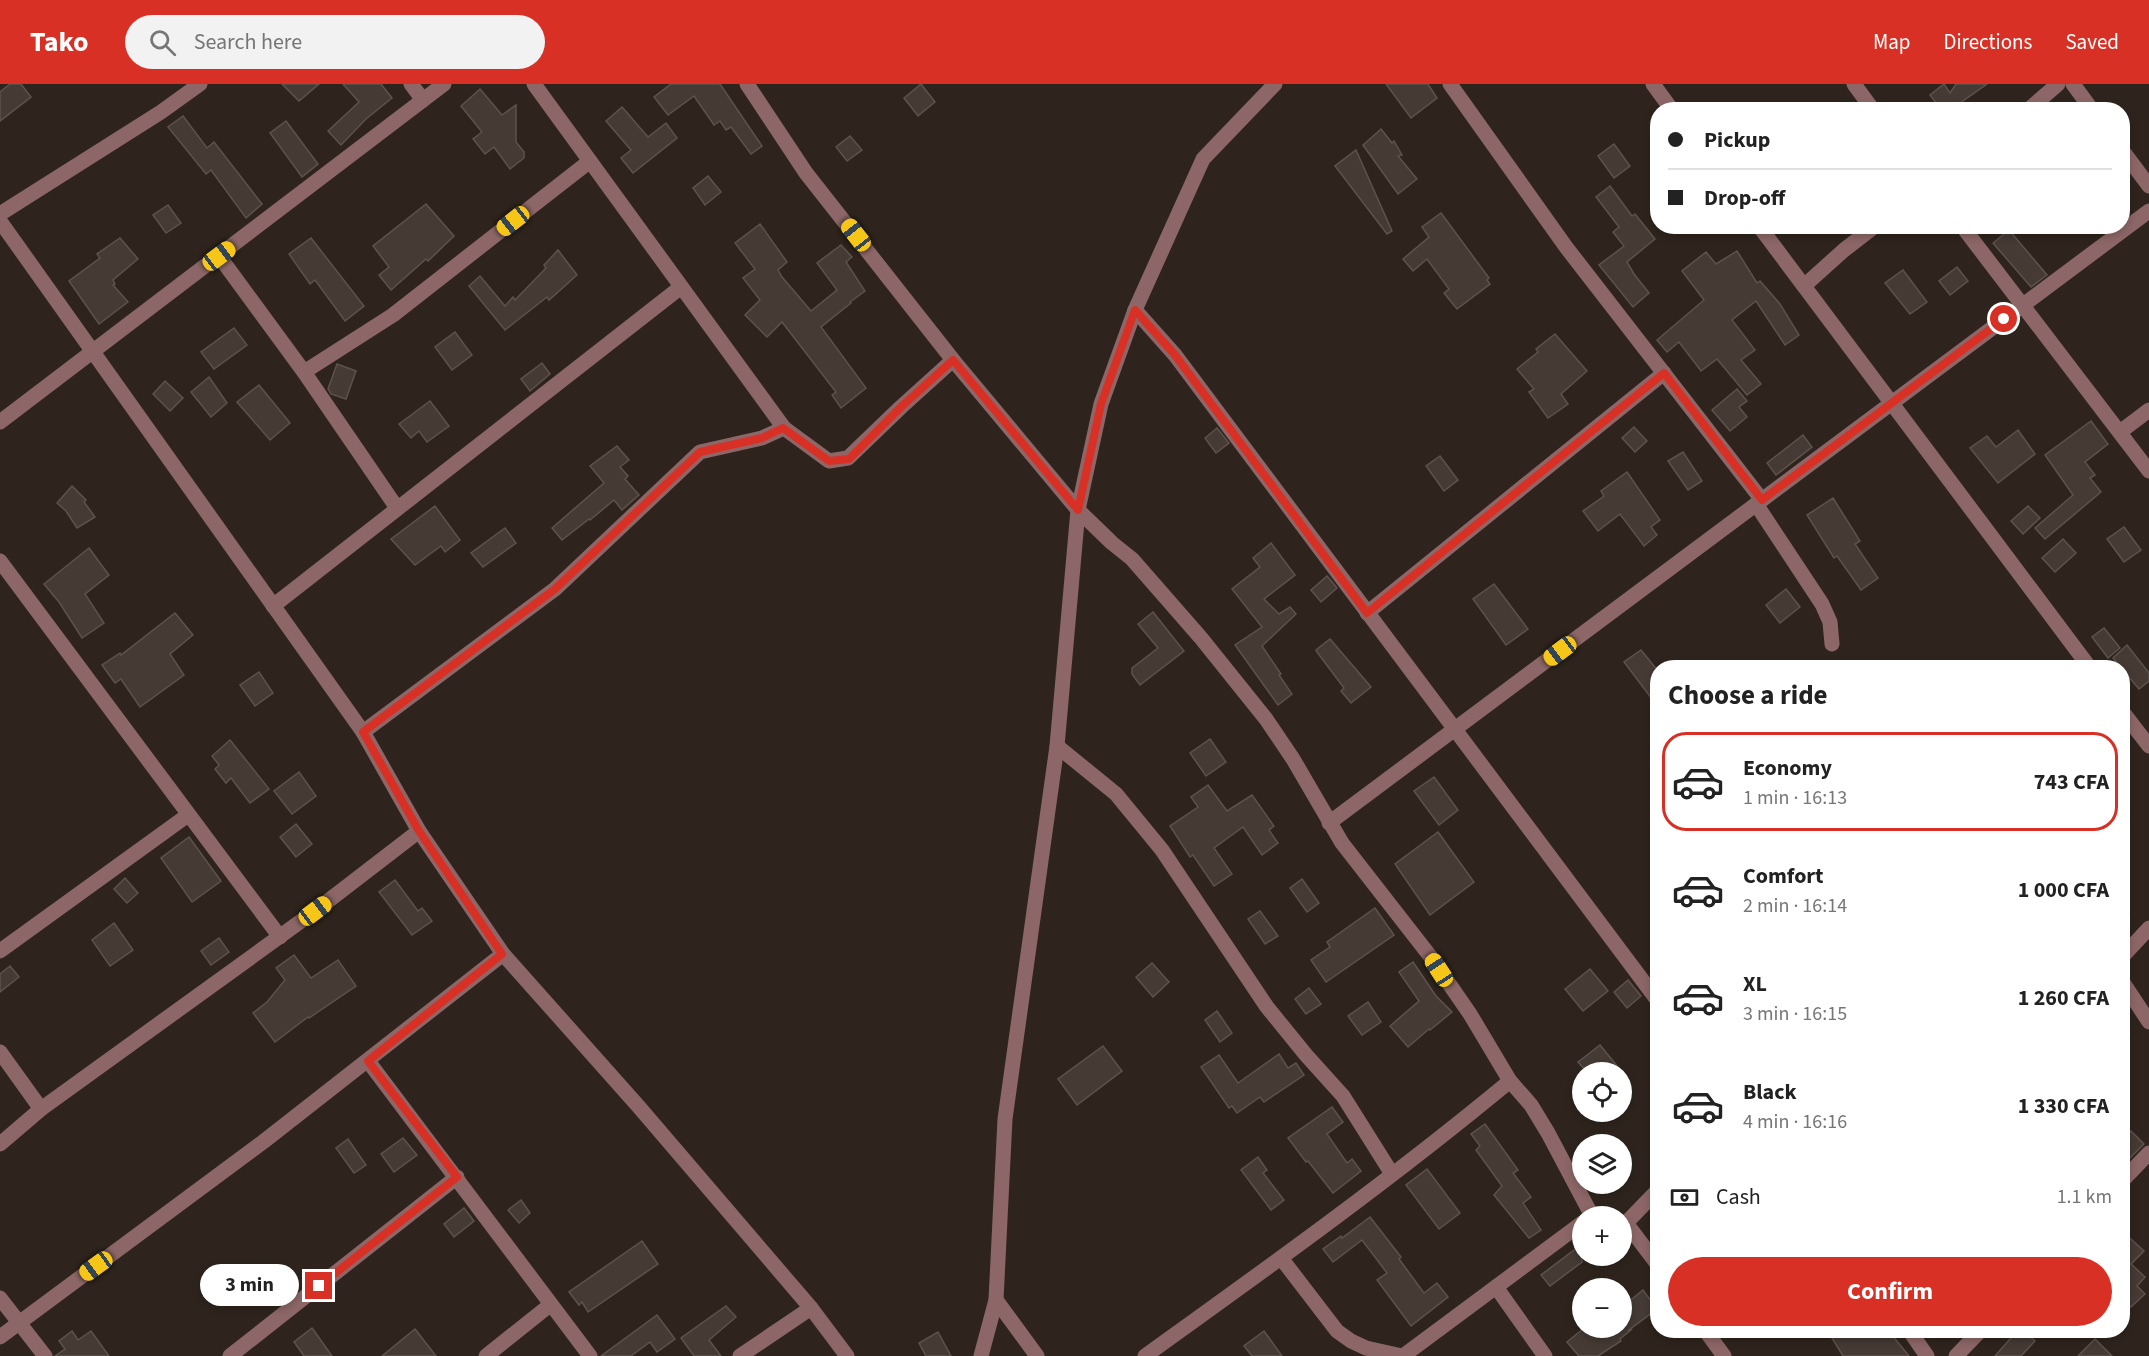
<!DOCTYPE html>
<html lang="en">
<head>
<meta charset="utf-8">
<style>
  :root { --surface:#fff; --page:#f2f2f2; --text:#222; --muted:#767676; --line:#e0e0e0; --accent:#d93025 }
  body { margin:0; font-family:"Source Sans 3",sans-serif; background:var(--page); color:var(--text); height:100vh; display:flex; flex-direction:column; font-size:22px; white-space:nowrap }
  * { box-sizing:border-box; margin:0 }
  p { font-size:20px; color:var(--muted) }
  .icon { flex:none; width:33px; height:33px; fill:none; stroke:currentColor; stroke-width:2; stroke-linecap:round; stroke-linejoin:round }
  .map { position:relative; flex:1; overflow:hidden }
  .details { position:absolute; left:1650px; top:576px; width:480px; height:678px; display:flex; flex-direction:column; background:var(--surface); border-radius:24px; box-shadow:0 3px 9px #0003 }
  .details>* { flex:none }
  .guide { position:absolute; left:1650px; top:18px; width:480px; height:132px; border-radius:24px; box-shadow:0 3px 9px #0003; display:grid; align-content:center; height:132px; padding:0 18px; background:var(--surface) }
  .fabs { position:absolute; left:1572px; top:978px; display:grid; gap:12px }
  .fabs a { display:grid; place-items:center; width:60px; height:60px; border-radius:50%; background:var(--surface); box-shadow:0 3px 9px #0003; font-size:30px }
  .end { position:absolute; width:27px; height:27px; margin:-14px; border:8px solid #d93025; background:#fff; box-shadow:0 0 0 3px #fff }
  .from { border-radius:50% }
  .bubble { position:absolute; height:42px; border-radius:21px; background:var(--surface); box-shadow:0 3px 9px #0003; font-size:20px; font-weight:700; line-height:42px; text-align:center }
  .car { position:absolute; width:18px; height:36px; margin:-18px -9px; border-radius:8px; box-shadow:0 0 4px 2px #0007; background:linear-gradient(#f5c518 24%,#345 0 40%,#f5c518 0 76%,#345 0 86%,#f5c518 0) }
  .guide b { display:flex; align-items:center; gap:21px; height:57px; font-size:22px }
  .guide b+b { border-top:2px solid var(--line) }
  .guide i { width:15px; height:15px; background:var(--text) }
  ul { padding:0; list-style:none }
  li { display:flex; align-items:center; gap:18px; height:99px; margin:0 12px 9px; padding:0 6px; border:3px solid transparent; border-radius:24px }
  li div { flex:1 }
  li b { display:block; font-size:22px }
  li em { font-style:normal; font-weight:700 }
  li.current { border-color:var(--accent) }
  li>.icon { width:54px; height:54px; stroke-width:1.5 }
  h2 { padding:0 18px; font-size:27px; line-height:72px }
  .pay { display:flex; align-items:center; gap:15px; height:66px; padding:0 18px; font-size:22px }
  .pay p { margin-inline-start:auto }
  .button { display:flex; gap:12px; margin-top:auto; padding:12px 18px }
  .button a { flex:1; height:69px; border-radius:36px; background:var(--accent); color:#fff; font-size:24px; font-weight:700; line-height:69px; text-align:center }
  header { display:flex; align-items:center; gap:36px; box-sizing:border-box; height:84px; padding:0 30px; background:var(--accent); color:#fff }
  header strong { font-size:28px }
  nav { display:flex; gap:33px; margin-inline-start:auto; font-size:21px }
  .search { width:420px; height:54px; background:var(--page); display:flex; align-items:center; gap:15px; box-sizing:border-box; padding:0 21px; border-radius:33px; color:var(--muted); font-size:22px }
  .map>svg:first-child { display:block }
  .building { fill:#453a34; stroke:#5e524c; stroke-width:1.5 }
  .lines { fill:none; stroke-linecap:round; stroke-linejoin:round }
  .minor { stroke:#8d6767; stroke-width:15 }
  .route { stroke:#d93025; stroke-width:8 }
</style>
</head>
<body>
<header>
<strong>Tako</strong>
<div class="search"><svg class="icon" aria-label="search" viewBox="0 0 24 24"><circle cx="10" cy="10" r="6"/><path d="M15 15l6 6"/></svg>Search here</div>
<nav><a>Map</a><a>Directions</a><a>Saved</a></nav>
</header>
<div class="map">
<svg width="2149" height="1272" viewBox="0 0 2149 1272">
  <rect width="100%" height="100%" fill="#2e241d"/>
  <g class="building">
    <polygon points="10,0 21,0 31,13 0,37 0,8"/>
    <polygon points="282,0 319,0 299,17"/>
    <polygon points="343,0 381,0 392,14 366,35 341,61 328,47 359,18"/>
    <polygon points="671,0 720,0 762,62 751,70 731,43 726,46 720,37 714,41 694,12 668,31 654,13"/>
    <polygon points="921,0 935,18 918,32 904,14"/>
    <polygon points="1386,0 1428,0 1437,14 1411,34"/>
    <polygon points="1944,0 1950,9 1956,0 1987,0 1950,26 1938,26 1939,23 1930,11"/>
    <polygon points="480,5 502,31 516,21 516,58 524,68 524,74 510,85 494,63 485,70 473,55 482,48 461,22"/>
    <polygon points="622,23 648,53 666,39 677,54 633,89 621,74 631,66 606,37"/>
    <polygon points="183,32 207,64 214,58 262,120 246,134 211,86 206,90 168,43"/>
    <polygon points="286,37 318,80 302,93 270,49"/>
    <polygon points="1381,45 1392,59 1394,57 1402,71 1398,72 1417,95 1398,110 1363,61"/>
    <polygon points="850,52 862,66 847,77 836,63"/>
    <polygon points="1614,60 1630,82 1614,94 1598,72"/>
    <polygon points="1356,66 1392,147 1387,150 1335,82"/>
    <polygon points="708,92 721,108 705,121 693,104"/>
    <polygon points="1610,102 1632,132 1635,130 1655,155 1627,178 1634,190 1649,209 1633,223 1599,181 1624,162 1613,148 1619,143 1596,113"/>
    <polygon points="426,120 454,152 428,177 426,175 391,206 379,191 389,183 373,162"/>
    <polygon points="168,121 181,139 166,149 153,131"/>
    <polygon points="1441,129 1489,194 1487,196 1490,200 1457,225 1444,209 1449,205 1427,175 1413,187 1403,175 1429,153 1422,143"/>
    <polygon points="760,140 787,178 778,186 782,193 811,227 837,206 817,179 841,161 852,173 846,178 865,207 850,218 851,219 821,243 866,304 841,324 832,311 836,308 782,238 767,253 745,231 760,216 743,194 755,185 735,159"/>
    <polygon points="2009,146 2047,191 2031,203 1993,159"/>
    <polygon points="120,154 138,175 113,196 115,200 113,201 128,218 99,240 69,197 100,174 97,170"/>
    <polygon points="311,154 364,222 345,237 315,196 310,200 289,170"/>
    <polygon points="558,166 577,191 549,216 547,213 505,246 469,202 480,192 505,222 513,213 515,216 546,184 544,181"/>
    <polygon points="1737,167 1757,199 1760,197 1780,220 1799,251 1785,261 1756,217 1732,236 1755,266 1741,276 1761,300 1747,311 1717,275 1701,287 1679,258 1667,268 1657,256 1704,216 1682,187 1706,168 1716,180"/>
    <polygon points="1957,183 1968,197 1950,211 1939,197"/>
    <polygon points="1903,186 1927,218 1910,230 1885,199"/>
    <polygon points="234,244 247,261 214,285 201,268"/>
    <polygon points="455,248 472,271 452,286 435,263"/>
    <polygon points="1555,250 1587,287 1561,310 1568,320 1548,334 1529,308 1534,305 1517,285 1538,268 1536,265"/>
    <polygon points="542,279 550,290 530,307 521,295"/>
    <polygon points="337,280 356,287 346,315 331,310 328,305"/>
    <polygon points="209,293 227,319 211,333 191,308"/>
    <polygon points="165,297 183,314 170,327 153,310"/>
    <polygon points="259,301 290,339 270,356 237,318"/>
    <polygon points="1737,305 1747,317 1739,323 1747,333 1730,347 1712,326"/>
    <polygon points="430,317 449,342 427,358 419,347 411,354 399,340"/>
    <polygon points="2091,337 2108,360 2085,378 2095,391 2090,394 2101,408 2045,455 2035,444 2073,411 2045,371"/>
    <polygon points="1634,343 1647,357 1635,368 1622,354"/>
    <polygon points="1217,344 1229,359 1216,369 1205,354"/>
    <polygon points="2018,346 2035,370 1998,399 1970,364 1987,352 1996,363"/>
    <polygon points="1803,351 1812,363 1776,391 1767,379"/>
    <polygon points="617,362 629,376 620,383 628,392 625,395 639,411 622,426 614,416 590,436 589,435 562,456 552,444 604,399 590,382"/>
    <polygon points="1683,368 1702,397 1688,406 1668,377"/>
    <polygon points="1440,372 1458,396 1444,407 1426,382"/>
    <polygon points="1627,388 1660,436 1651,443 1657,451 1644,462 1620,430 1598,447 1583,427 1604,412 1601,407"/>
    <polygon points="72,402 86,416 84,418 95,433 77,444 66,427 57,419"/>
    <polygon points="1833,414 1860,457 1855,460 1878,494 1861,506 1837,472 1834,474 1807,431"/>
    <polygon points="435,422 460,456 445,468 441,462 415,481 391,455"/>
    <polygon points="2028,422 2040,434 2023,450 2011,437"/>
    <polygon points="2124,443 2141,466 2124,478 2107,455"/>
    <polygon points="505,444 516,459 483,483 471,469"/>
    <polygon points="2063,455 2076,469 2055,488 2042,474"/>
    <polygon points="1271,459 1295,491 1264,515 1279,530 1290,523 1296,530 1262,562 1281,590 1279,591 1292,610 1278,621 1235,561 1262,543 1232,505 1260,483 1253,474"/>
    <polygon points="89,464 109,491 85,510 104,539 82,554 59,518 44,500"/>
    <polygon points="1327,492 1337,504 1321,518 1311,506"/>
    <polygon points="1494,500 1528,545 1506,561 1473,515"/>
    <polygon points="1786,505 1800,523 1780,539 1766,521"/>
    <polygon points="1153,528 1184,567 1140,601 1132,590 1132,584 1158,564 1138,540"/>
    <polygon points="175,529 193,551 170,570 184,591 140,623 121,595 115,599 102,581 120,569 121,571"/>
    <polygon points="2104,544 2120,564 2108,574 2092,553"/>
    <polygon points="1330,555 1371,603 1351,619 1341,607 1344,604 1317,568 1316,566"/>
    <polygon points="2127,561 2149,589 2149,597 2139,605 2113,574"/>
    <polygon points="1641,566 1658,587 1658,623 1624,578"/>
    <polygon points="259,588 273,609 255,622 240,601"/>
    <polygon points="1210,655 1226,678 1206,692 1190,669"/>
    <polygon points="230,656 269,705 250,719 231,694 226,699 215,685 219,681 212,672"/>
    <polygon points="299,688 316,712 292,730 274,707"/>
    <polygon points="1434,693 1458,726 1439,741 1414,707"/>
    <polygon points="1208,701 1227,727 1252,711 1274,742 1269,746 1278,759 1262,771 1243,743 1214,764 1232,790 1214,802 1193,771 1190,773 1170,742 1198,723 1191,713"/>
    <polygon points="296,740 312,760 296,773 280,753"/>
    <polygon points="1438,748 1474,798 1430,831 1395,780"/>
    <polygon points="189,753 221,797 192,818 161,774"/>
    <polygon points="125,794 138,809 127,819 114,805"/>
    <polygon points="1302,795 1319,819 1307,828 1290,804"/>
    <polygon points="395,796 418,827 422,824 432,837 412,851 379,808"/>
    <polygon points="1375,824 1394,851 1326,898 1311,876 1330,863 1327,858"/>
    <polygon points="1260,827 1278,852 1265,860 1248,835"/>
    <polygon points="114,839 133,866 110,882 92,856"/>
    <polygon points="219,854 229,868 211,881 201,867"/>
    <polygon points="294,871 311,894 338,876 356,902 309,934 308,933 275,958 253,929 267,918 285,896 276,884"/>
    <polygon points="1413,878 1436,912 1452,928 1430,946 1429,945 1408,963 1390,942 1419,917 1399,888"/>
    <polygon points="1152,879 1169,898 1153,913 1136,893"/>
    <polygon points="10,882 19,893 0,908 0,890"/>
    <polygon points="1590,885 1608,907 1583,927 1565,905"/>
    <polygon points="1628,896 1641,912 1627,924 1614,908"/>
    <polygon points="1309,904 1321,920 1306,930 1295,915"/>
    <polygon points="1368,918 1381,938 1362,951 1348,932"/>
    <polygon points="1217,927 1232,949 1220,958 1205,936"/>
    <polygon points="1600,961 1622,988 1587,988 1578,978"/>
    <polygon points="1103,962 1122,987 1077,1021 1058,995"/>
    <polygon points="1279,970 1288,984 1296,979 1304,991 1264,1018 1260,1013 1237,1029 1232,1022 1229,1024 1201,983 1219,971 1238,999"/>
    <polygon points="1332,1023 1343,1038 1327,1050 1347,1079 1352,1075 1361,1087 1333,1109 1308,1077 1306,1078 1288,1054"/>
    <polygon points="1485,1040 1518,1086 1513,1089 1531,1113 1523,1119 1541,1146 1529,1154 1494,1111 1502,1102 1476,1066 1480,1062 1471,1050"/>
    <polygon points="2131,1047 2144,1060 2122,1082 2122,1055"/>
    <polygon points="403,1054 417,1071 394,1088 381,1070"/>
    <polygon points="348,1055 366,1081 354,1089 336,1064"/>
    <polygon points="1258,1073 1267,1086 1263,1089 1284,1116 1271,1126 1241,1086"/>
    <polygon points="1427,1085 1460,1129 1439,1145 1406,1101"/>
    <polygon points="521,1116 530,1129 519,1139 508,1126"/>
    <polygon points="464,1124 474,1137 454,1153 444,1140"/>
    <polygon points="1370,1133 1401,1173 1399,1175 1424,1209 1437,1199 1448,1213 1411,1242 1377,1196 1387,1189 1362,1156 1333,1178 1323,1165 1341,1152 1342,1154"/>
    <polygon points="2122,1147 2144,1167 2131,1180 2145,1193 2137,1202 2145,1210 2131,1223 2124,1215 2122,1217"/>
    <polygon points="642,1157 658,1180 588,1228 582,1218 579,1221 569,1208"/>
    <polygon points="1582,1160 1582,1178 1550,1202 1541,1191"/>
    <polygon points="1643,1206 1657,1225 1629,1246 1631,1246 1620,1255 1621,1257 1598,1272 1579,1272 1567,1258 1584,1244 1622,1244 1622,1223"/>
    <polygon points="726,1222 736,1233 709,1256 721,1272 694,1272 681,1254"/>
    <polygon points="657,1231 675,1255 657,1268 650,1258 631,1272 601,1272"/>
    <polygon points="312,1244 332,1272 304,1272 294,1258"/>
    <polygon points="415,1245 436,1272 382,1272"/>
    <polygon points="1827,1246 1888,1246 1909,1272 1843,1272"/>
    <polygon points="2018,1246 2023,1246 2035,1257 2021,1272 1995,1272"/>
    <polygon points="72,1247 78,1256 91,1247 109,1272 55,1272 65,1265 59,1257"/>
    <polygon points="1264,1247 1282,1272 1252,1272 1244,1262"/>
    <polygon points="938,1248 951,1272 926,1272 919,1259"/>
    <polygon points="2095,1255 2112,1272 2078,1272"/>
  </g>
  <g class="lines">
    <g class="minor">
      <polyline points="411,0 423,16"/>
      <polyline points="534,0 784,344"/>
      <polyline points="747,0 806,89 953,276 1078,426 1112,459 1132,475 1201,554 1266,635 1293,675 1342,759 1430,872 1470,930 1510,997 1531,1021 1548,1049 1592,1132"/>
      <polyline points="1450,0 1566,163 1762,416"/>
      <polyline points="1653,0 1672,26"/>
      <polyline points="1854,0 1873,26"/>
      <polyline points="2073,0 2092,26"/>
      <polyline points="2028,26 2058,0"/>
      <polyline points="2122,66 2149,102"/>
      <polyline points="0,130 161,28 200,0"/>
      <polyline points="0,137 363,648 419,747 503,870 639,1023 811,1224 847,1272"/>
      <polyline points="1759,142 2090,584"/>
      <polyline points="1962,142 2149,387"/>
      <polyline points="219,172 304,288 397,424"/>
      <polyline points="1804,202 1844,166 1875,142"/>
      <polyline points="1135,226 1175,271 1658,917"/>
      <polyline points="304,288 393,231 590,77"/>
      <polyline points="0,338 444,0"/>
      <polyline points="2120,348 2149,326"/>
      <polyline points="1756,420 1822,520 1830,538 1832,560"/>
      <polyline points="0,477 280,853"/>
      <polyline points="273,522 681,203"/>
      <polyline points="1367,529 1664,289"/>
      <polyline points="2122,627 2149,662"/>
      <polyline points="363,648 555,505 700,368 762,354 784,344 829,377 848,374 901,323 953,276"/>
      <polyline points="1057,662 1116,710 1162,766 1267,923 1306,971 1343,1012 1392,1090"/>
      <polyline points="1329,739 2149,127"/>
      <polyline points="0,867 188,731"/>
      <polyline points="2122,873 2149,844"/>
      <polyline points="2122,897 2149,938"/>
      <polyline points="0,968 41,1025"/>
      <polyline points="368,977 590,1272"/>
      <polyline points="0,1060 41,1025 315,827 419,747"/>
      <polyline points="2122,1097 2149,1069"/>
      <polyline points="1622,1138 1626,1139 1658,1106"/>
      <polyline points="1626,1139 1658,1181"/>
      <polyline points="1281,1174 1337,1247 1351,1257 1366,1264 1402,1272"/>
      <polyline points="1496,1203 1545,1272"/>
      <polyline points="0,1214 45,1272"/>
      <polyline points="996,1216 1037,1272"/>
      <polyline points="1705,1246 1724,1272"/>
      <polyline points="1909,1246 1927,1272"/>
      <polyline points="0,1253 263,1058 503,870"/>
      <polyline points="230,1272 457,1093"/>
      <polyline points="486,1272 550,1221"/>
      <polyline points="740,1272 811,1224"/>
      <polyline points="981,1272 996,1216 1005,1035 1057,662 1078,426 1101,320 1135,226 1203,75 1275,0"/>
      <path d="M1145 1272C1269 1183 1393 1094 1510 997"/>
      <polyline points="1403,1272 1582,1139"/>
      <polyline points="1956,1272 1981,1246"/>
    </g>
  </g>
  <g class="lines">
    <polyline class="route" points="319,1202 457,1093 368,977 502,870 419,747 363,648 555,505 700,368 762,354 783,344 829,377 849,375 901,323 953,276 1078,426 1101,320 1135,226 1175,271 1367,529 1664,289 1762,416 2004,235"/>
  </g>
</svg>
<div class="fabs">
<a><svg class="icon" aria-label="locate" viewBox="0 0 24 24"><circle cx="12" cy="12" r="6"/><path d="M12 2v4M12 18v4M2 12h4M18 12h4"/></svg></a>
<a><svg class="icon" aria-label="layers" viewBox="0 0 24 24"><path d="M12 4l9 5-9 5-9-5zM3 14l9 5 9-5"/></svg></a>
<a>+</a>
<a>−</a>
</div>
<i class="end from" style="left:2004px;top:235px"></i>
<i class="end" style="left:319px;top:1202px"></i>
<div class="bubble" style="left:200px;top:1180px;width:99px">3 min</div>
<i class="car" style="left:513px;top:137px;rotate:232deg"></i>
<i class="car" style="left:856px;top:151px;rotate:322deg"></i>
<i class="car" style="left:219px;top:172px;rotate:53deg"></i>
<i class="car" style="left:1560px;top:567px;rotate:233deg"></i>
<i class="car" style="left:315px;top:827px;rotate:53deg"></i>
<i class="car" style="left:1439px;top:886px;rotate:327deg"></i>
<i class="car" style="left:96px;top:1182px;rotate:234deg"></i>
<div class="guide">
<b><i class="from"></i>Pickup</b>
<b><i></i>Drop-off</b>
</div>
<section class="details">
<h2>Choose a ride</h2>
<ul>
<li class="current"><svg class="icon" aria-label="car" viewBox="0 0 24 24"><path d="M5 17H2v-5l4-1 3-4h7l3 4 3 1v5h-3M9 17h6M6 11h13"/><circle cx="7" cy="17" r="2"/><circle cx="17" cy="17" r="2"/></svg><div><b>Economy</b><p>1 min · 16:13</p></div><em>743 CFA</em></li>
<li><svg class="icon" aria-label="car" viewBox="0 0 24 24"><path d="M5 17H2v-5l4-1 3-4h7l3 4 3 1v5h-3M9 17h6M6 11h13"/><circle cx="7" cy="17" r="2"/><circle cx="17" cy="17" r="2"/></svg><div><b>Comfort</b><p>2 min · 16:14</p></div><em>1 000 CFA</em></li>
<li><svg class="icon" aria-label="car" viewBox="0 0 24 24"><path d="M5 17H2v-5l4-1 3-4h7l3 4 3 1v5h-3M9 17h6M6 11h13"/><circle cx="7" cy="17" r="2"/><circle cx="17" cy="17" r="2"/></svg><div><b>XL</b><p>3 min · 16:15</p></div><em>1 260 CFA</em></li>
<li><svg class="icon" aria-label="car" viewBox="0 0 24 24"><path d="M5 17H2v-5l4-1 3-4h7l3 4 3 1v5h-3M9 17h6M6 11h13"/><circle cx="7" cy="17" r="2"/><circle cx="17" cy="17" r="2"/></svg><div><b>Black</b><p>4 min · 16:16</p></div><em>1 330 CFA</em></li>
</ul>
<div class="pay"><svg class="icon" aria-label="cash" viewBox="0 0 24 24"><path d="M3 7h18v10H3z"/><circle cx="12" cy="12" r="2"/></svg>Cash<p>1.1 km</p></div>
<div class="button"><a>Confirm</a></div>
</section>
</div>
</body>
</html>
